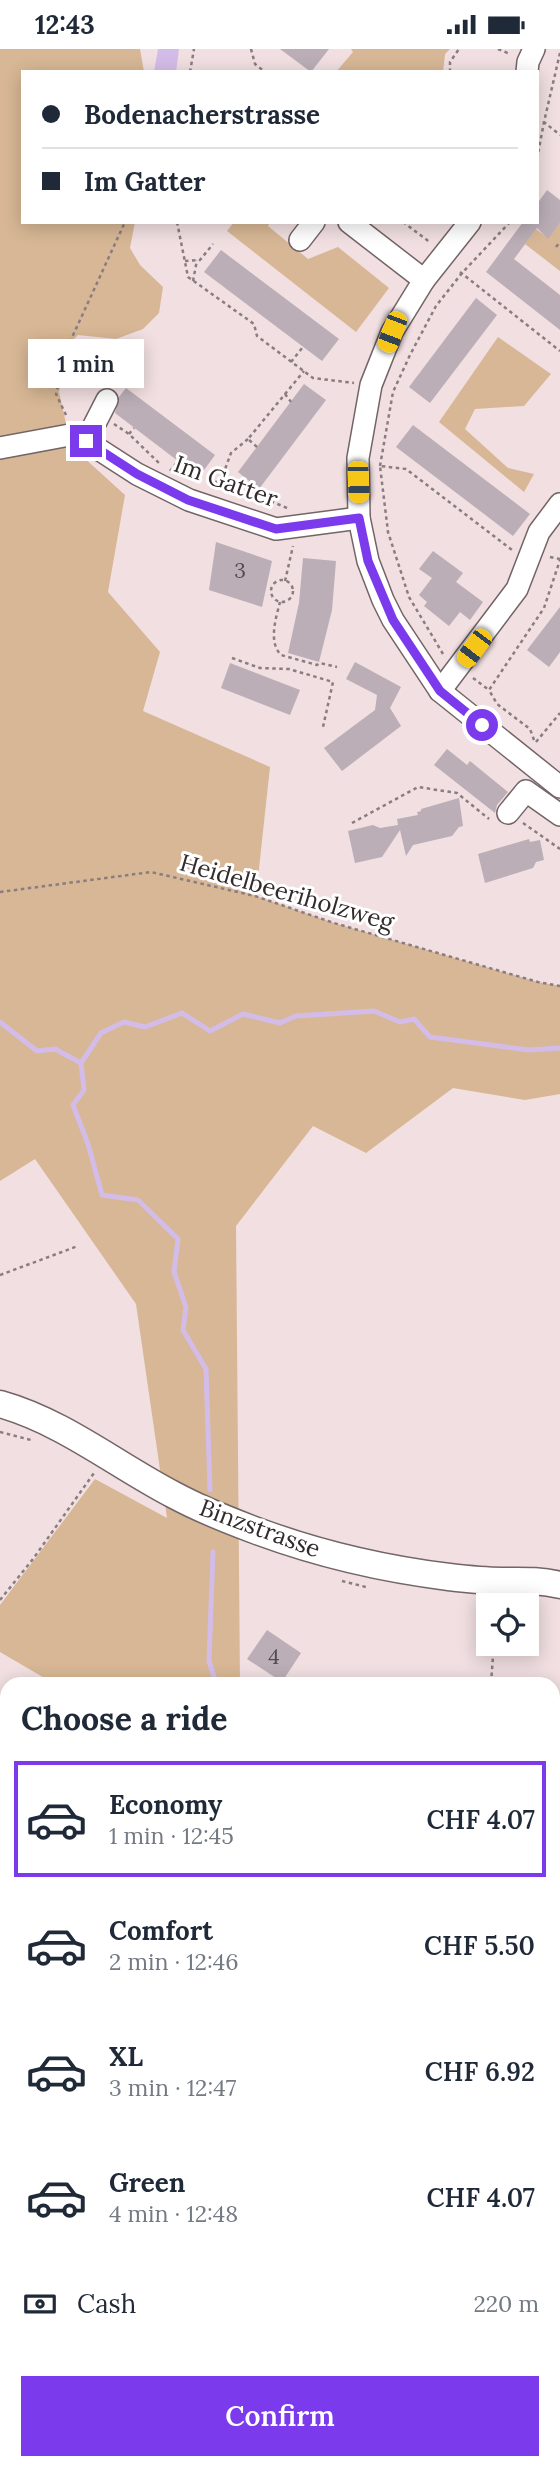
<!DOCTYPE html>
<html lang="en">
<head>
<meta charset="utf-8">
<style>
  :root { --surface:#fff; --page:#f6f6f7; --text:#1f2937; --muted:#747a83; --line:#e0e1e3; --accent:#7c3aed }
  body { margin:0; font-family:Lora,serif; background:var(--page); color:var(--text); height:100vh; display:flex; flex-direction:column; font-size:26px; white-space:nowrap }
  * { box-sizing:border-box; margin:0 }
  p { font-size:23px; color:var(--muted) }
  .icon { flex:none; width:38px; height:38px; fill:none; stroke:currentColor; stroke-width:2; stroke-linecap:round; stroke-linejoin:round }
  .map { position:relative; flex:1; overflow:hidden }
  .details { position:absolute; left:0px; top:1628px; width:560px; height:793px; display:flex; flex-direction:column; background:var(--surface); border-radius:21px 21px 0 0; box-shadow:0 4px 18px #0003 }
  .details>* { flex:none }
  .guide { position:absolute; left:21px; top:21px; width:518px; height:154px; border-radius:0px; box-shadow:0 4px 18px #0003; display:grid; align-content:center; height:154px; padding:0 21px; background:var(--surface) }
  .fabs { position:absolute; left:476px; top:1544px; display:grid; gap:14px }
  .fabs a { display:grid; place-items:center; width:63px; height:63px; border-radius:0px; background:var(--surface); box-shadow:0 4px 18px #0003; font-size:35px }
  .end { position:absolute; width:32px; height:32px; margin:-16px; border:9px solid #7c3aed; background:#fff; box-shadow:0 0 0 4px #fff }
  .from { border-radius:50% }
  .bubble { position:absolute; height:49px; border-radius:0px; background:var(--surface); box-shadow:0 4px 18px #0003; font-size:23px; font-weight:600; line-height:49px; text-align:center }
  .car { position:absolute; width:21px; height:42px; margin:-21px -10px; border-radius:9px; box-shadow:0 0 5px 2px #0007; background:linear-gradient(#f5c518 24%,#345 0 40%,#f5c518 0 76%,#345 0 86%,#f5c518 0) }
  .guide b { display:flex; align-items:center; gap:24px; height:66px; font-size:26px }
  .guide b+b { border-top:2px solid var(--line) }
  .guide i { width:18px; height:18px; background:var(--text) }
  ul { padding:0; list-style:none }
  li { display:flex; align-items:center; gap:21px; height:116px; margin:0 14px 10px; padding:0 7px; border:4px solid transparent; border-radius:0px }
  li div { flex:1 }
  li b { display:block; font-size:26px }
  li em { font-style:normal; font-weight:600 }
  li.active { border-color:var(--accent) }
  li>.icon { width:63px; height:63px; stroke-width:1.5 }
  h2 { padding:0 21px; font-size:32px; line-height:84px }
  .pay { display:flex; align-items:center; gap:18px; height:77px; padding:0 21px; font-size:26px }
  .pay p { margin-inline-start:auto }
  .primary-button { display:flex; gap:14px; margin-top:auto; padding:14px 21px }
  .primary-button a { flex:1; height:80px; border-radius:0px; background:var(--accent); color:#fff; font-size:28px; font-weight:600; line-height:80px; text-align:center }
  .status { display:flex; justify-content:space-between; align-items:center; height:49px; padding:0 35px; background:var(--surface); direction:ltr }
  .status svg { height:19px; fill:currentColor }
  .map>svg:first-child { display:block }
  .built { fill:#ecd1d5 }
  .green { fill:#d7b795 }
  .water { fill:#d3bde8 }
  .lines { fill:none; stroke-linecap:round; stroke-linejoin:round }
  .stream { stroke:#d3bde8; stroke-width:5 }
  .building { fill:#bbaeb7 }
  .minor-casing { stroke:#736466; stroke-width:24 }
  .major-casing { stroke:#736466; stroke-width:29 }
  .path { stroke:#897d7f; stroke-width:2.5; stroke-dasharray:3.5 3.5; stroke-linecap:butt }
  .minor { stroke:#fff; stroke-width:21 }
  .major { stroke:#fff; stroke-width:26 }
  .route { stroke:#7c3aed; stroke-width:9 }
  .labels { text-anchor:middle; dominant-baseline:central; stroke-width:6; stroke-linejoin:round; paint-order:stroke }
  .number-label { font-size:21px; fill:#544c4f }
  .street-label { font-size:24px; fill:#322b2c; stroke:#fff }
</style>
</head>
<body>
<div class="status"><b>12:43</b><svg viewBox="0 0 49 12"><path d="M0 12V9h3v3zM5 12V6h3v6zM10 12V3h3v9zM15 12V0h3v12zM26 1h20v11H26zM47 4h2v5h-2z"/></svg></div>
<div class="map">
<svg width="560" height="2419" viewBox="0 0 560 2419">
  <rect width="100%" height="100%" fill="#f1dfe1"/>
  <polygon class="built" points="332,2413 516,2413 531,2419 327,2419"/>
  <g class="green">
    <polygon points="0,0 140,0 144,23 23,23 23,173 135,173 130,199 140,216 163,238 159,264 143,280 116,290 78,286 69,295 59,343 71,397 125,446 108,543 160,603 143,662 270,718 256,847 334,874 538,933 560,937 560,1045 525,1051 453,1039 366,1104 313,1077 236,1177 240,1634 53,1634 0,1603 0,1556 95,1430 167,1469 136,1255 35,1110 0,1132"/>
    <polygon points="351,0 450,0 445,5 443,23 336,23 353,3"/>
    <polygon points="234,173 270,173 268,177 308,210 338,198 389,239 356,283 227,182"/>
    <polygon points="560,174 560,222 525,195 536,180 548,189"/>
    <polygon points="498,288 551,325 524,357 475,360 465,380 508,419 534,425 524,443 439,373"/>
    <polygon points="370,2413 459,2413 457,2419 365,2419"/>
  </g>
  <polygon class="water" points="158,0 179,0 176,23 154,23"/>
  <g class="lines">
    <g class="stream">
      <polyline points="0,973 37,1002 55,1000 81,1014 101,984 124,973 145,978 182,964 210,982 243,965 280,974 296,967 374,962 400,973 414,970 430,988 529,1001 560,999"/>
      <polyline points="81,1014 84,1041 73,1056 88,1095 102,1146 138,1151 178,1190 174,1223 186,1258 183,1281 206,1320 210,1441"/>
      <polyline points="213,1503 209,1612 216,1634"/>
    </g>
  </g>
  <g class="building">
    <polygon points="280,0 329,0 311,23"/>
    <polygon points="547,141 560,151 560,174 548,190 537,179 514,210 560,246 560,281 486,223 523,173 537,173 537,155"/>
    <polygon points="221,201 339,290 322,312 204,223"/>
    <polygon points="476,249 497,266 430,354 409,338"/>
    <polygon points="304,335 326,351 259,440 238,423"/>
    <polygon points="126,339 215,406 199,428 115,364 119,348"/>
    <polygon points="413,376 530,465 513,487 396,398"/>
    <polygon points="216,493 272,512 262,558 209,541"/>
    <polygon points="433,502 463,524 456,533 483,553 470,571 460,563 449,577 424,557 427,553 419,546 432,529 419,520"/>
    <polygon points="303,509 336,512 332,561 319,613 288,604 299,554"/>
    <polygon points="560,558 560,603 549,618 527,601"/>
    <polygon points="355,613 401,638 390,659 401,677 342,722 324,699 375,661 377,646 346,630"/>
    <polygon points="230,614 300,641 290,666 221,639"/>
    <polygon points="447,700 467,716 470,712 508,743 497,756 495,764 434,716"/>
    <polygon points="459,749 463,777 459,778 452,787 413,796 406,807 400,781 382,808 355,814 348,782 373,776 380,779 398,776 397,770 418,766 417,763 421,762 421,760"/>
    <polygon points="529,790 530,793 540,791 544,811 536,813 533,819 485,834 478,805"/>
    <polygon points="267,1581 301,1604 282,1633 247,1610"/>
  </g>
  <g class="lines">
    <g class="minor-casing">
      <g id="minor">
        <polyline points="527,23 528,13 534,0"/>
        <polyline points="349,173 424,231"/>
        <polyline points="470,173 424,231 392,283 371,336 358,409 359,469 368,512 383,551 393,571 440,642 560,738"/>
        <polyline points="300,191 314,173"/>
        <polyline points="86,392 107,351"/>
        <polyline points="0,399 75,385 137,425 189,451 276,480 359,469"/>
        <polyline points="440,642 517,540 539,483 560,455"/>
        <polyline points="508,764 526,742 560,766"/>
      </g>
    </g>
    <g class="major-casing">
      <path id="major" d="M0 1355C64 1373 116 1416 174 1446 200 1460 230 1472 257 1482 319 1505 384 1520 449 1528 466 1530 484 1532 502 1532 522 1532 540 1531 560 1536"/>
    </g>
    <g class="path">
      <polyline points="251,0 255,15 265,23"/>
      <polyline points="498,0 510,5"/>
      <polyline points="560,4 544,73 560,86"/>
      <polyline points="190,23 194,0"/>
      <polyline points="450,23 450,13 459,0"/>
      <polyline points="537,110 544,73"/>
      <polyline points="177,173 188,228 254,275 257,287 313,329 354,334"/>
      <polyline points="403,173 431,194"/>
      <polyline points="556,198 560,193"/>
      <polyline points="185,212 200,211 213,195"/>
      <polyline points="460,223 560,302"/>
      <polyline points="193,232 197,211"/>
      <polyline points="291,313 303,298"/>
      <polyline points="285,345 291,353"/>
      <polyline points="66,366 56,345 69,295 125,173"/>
      <polyline points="114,375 129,385 159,414"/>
      <polyline points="129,385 134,379"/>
      <polyline points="248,390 231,404 221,431 287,459"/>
      <polyline points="257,398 248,390 304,322"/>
      <polyline points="380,417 393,343 410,306 436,257 462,224 510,173"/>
      <polyline points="170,422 178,412"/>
      <polyline points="208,436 221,431"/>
      <polyline points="550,508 560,510"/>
      <circle cx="282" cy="542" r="11"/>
      <polyline points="285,532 293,497"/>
      <path d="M280 553C276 569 268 593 281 606L317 616 320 614 337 618"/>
      <polyline points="443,605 409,548 388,483 380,417 406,420 512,501"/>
      <polyline points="232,609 260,619 289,620 333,633 323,678"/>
      <polyline points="473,629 489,641"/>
      <polyline points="534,691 530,680 497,655 489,641 544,559 560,511"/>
      <polyline points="536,693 560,664"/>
      <polyline points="352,774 418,738 457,744 489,770"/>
      <polyline points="523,774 560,800"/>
      <polyline points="0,843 151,823 255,847 334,874 538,933 560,937"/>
      <polyline points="0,1226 78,1197"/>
      <polyline points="0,1383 31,1391"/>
      <polyline points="342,1532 366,1538"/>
      <polyline points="0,1551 33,1510 94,1424"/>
      <polyline points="491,1634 494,1594"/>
      <polyline points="0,1738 7,1744"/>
      <polyline points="0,1751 7,1745"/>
      <polyline points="553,2041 560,2045"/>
      <polyline points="553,2181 560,2173"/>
      <polyline points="516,2413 531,2419"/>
      <polyline points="327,2419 332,2413"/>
    </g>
    <use href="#minor" class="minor"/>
    <use href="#major" class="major"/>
  </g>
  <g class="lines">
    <polyline class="route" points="86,392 137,425 188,451 276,480 359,469 368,512 393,571 440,642 482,676"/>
  </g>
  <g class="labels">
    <g class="number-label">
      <text x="240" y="521">3</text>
      <text x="274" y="1607">4</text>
    </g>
    <g class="street-label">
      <text transform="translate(226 432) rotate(20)">Im Gatter</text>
      <text transform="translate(287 843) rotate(16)">Heidelbeeriholzweg</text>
      <text transform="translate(260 1479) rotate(20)">Binzstrasse</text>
    </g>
  </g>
</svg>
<div class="fabs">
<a><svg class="icon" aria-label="locate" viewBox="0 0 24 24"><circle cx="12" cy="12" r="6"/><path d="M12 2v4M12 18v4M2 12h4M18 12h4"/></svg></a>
</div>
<i class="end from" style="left:482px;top:676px"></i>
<i class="end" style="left:86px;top:392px"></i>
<div class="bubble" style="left:28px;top:290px;width:116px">1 min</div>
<i class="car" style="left:392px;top:283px;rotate:201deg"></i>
<i class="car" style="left:358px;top:433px;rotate:178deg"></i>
<i class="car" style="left:474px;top:599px;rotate:217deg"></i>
<div class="guide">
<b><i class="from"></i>Bodenacherstrasse</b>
<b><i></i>Im Gatter</b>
</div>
<section class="details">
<h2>Choose a ride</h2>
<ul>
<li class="active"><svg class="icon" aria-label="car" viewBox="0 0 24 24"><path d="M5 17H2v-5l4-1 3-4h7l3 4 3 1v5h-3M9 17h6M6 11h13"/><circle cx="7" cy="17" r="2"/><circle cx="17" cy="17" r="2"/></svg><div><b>Economy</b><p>1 min · 12:45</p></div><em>CHF 4.07</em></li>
<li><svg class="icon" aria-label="car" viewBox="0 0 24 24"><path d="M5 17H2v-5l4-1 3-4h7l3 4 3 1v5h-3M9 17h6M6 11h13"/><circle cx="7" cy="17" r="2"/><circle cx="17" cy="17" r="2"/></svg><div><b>Comfort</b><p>2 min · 12:46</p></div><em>CHF 5.50</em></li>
<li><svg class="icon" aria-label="car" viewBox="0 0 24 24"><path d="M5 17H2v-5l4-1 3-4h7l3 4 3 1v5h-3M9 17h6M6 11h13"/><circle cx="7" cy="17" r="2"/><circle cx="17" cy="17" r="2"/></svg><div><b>XL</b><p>3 min · 12:47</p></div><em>CHF 6.92</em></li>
<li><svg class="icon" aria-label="car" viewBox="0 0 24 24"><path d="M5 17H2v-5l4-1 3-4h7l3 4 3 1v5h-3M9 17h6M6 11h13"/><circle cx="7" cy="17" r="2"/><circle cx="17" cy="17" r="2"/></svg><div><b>Green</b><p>4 min · 12:48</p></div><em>CHF 4.07</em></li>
</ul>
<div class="pay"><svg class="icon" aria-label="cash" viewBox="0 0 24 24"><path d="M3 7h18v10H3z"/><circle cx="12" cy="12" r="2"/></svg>Cash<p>220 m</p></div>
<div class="primary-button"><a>Confirm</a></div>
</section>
</div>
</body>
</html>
